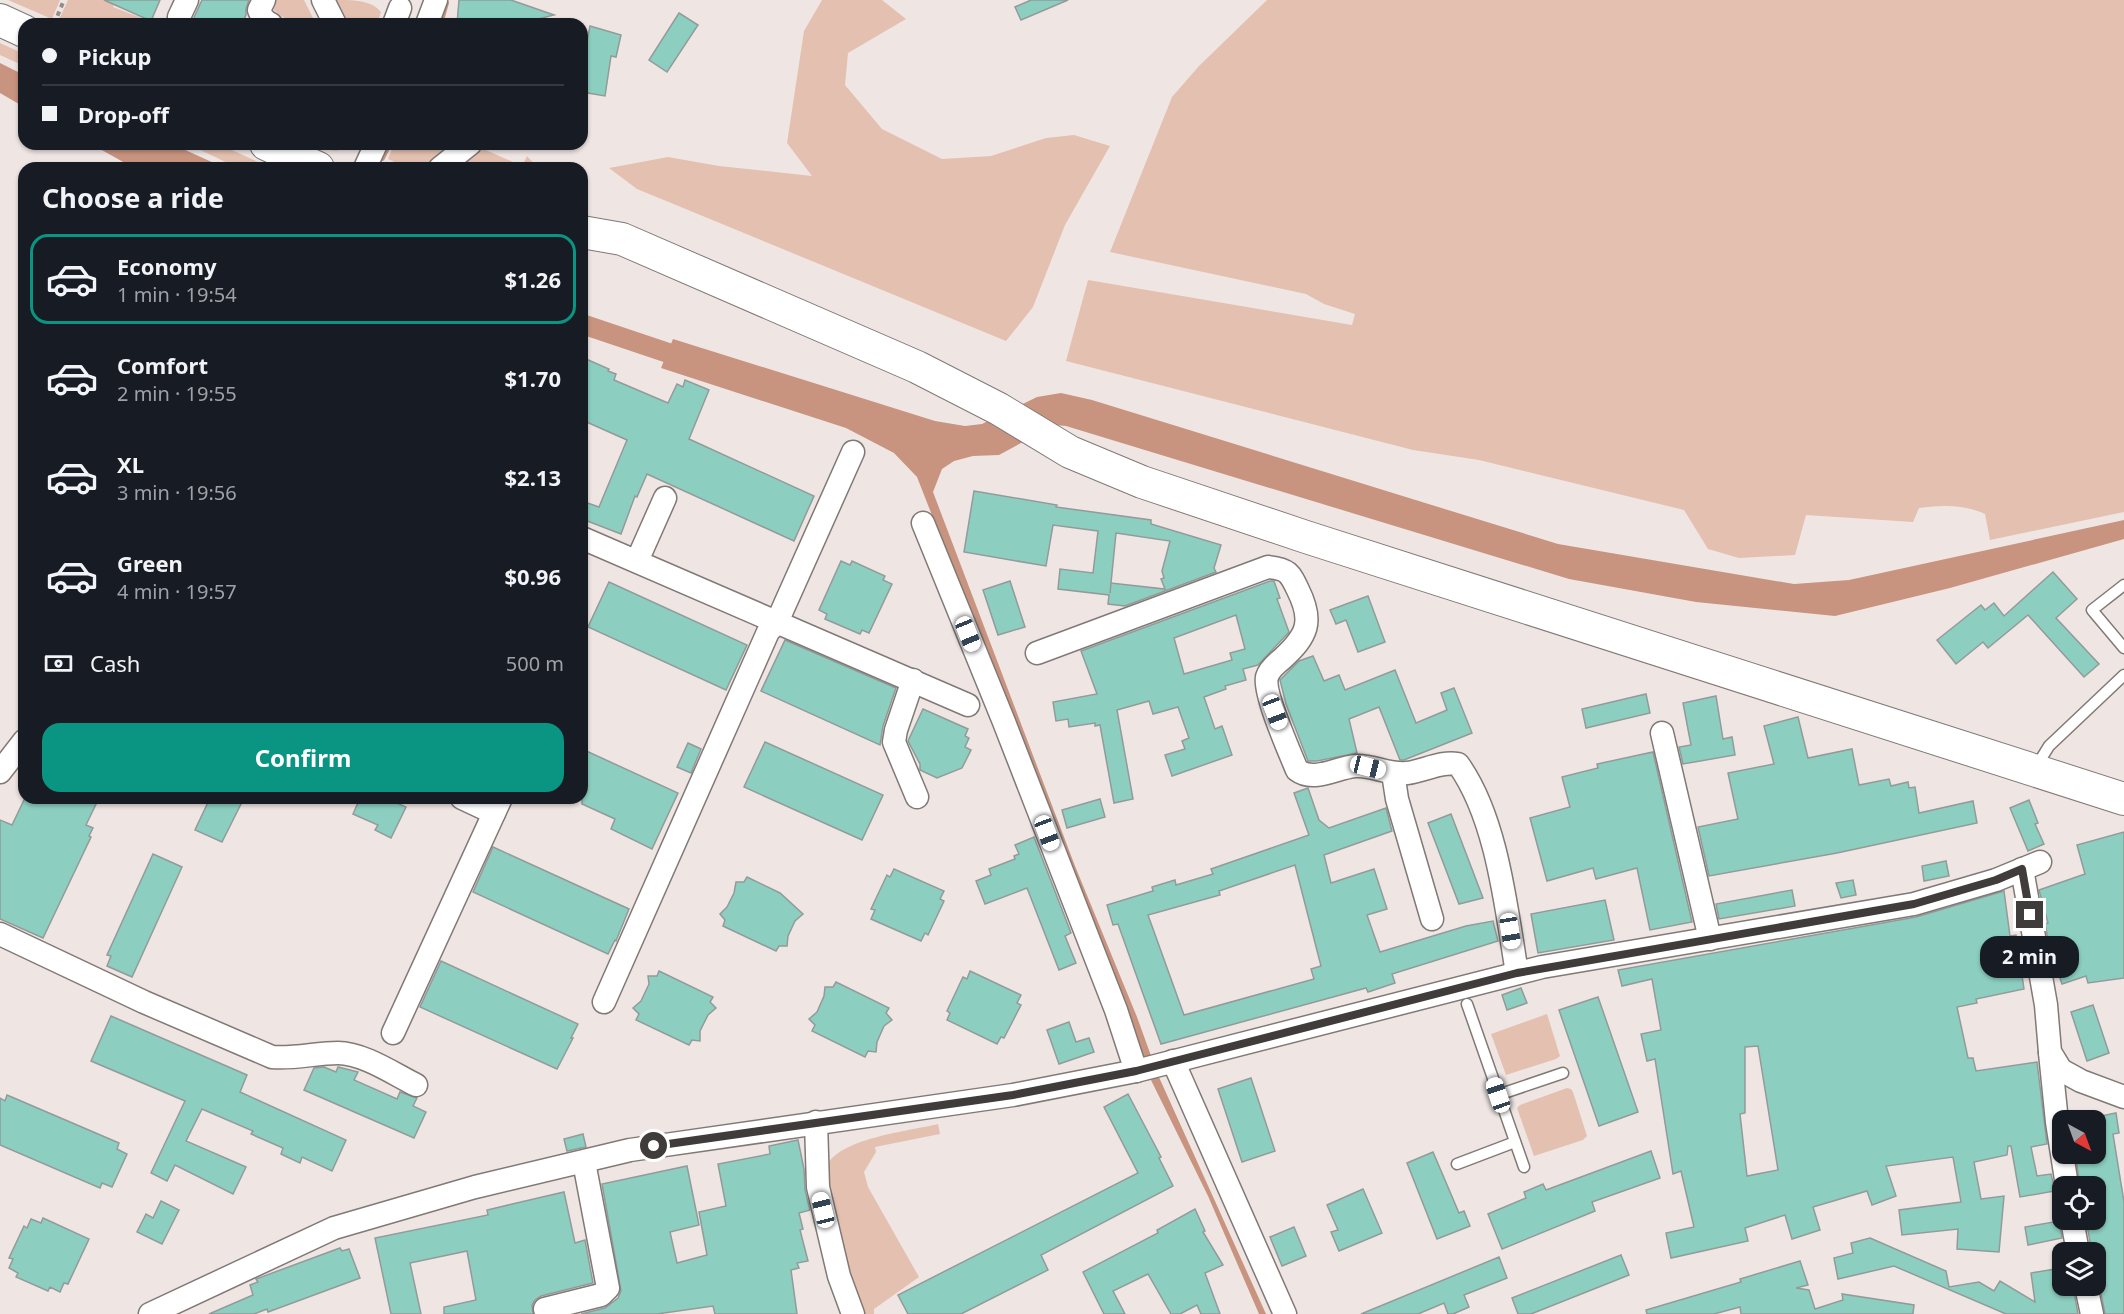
<!DOCTYPE html>
<html lang="en">
<head>
<meta charset="utf-8">
<style>
  :root { --surface:#171b24; --page:#242831; --text:#f1f3f6; --muted:#9ea1a6; --line:#363941; --accent:#099582 }
  body { margin:0; font-family:"Noto Sans",sans-serif; background:var(--page); color:var(--text); height:100vh; display:flex; flex-direction:column; font-size:22px; white-space:nowrap }
  * { box-sizing:border-box; margin:0 }
  p { font-size:20px; color:var(--muted) }
  .icon { flex:none; width:33px; height:33px; fill:none; stroke:currentColor; stroke-width:2; stroke-linecap:round; stroke-linejoin:round }
  .map { position:relative; flex:1; overflow:hidden }
  .panel { position:absolute; left:18px; top:162px; width:570px; height:642px; display:flex; flex-direction:column; background:var(--surface); border-radius:18px; box-shadow:0 2px 4px #0004 }
  .panel>* { flex:none }
  .banner { position:absolute; left:18px; top:18px; width:570px; height:132px; border-radius:18px; box-shadow:0 2px 4px #0004; display:grid; align-content:center; height:132px; padding:0 24px; background:var(--surface) }
  .needle { width:39px; rotate:139deg }
  .fabs { position:absolute; left:2052px; top:1110px; display:grid; gap:12px }
  .fabs a { display:grid; place-items:center; width:54px; height:54px; border-radius:12px; background:var(--surface); box-shadow:0 2px 4px #0004; font-size:30px }
  .end { position:absolute; width:27px; height:27px; margin:-14px; border:8px solid #3f3c3b; background:#fff; box-shadow:0 0 0 3px #fff }
  .from { border-radius:50% }
  .bubble { position:absolute; height:42px; border-radius:18px; background:var(--surface); box-shadow:0 2px 4px #0004; font-size:20px; font-weight:700; line-height:42px; text-align:center }
  .car { position:absolute; width:18px; height:36px; margin:-18px -9px; border-radius:8px; box-shadow:0 0 4px 2px #0007; background:linear-gradient(#fff 24%,#345 0 40%,#fff 0 76%,#345 0 86%,#fff 0) }
  .banner b { display:flex; align-items:center; gap:21px; height:57px; font-size:22px }
  .banner b+b { border-top:2px solid var(--line) }
  .banner i { width:15px; height:15px; background:var(--text) }
  ul { padding:0; list-style:none }
  li { display:flex; align-items:center; gap:18px; height:90px; margin:0 12px 9px; padding:0 12px; border:3px solid transparent; border-radius:18px }
  li div { flex:1 }
  li b { display:block; font-size:22px }
  li em { font-style:normal; font-weight:700 }
  li.on { border-color:var(--accent) }
  li>.icon { width:54px; height:54px; stroke-width:1.5 }
  h2 { padding:0 24px; font-size:27px; line-height:72px }
  .pay { display:flex; align-items:center; gap:15px; height:66px; padding:0 24px; font-size:22px }
  .pay p { margin-inline-start:auto }
  .cta { display:flex; gap:12px; margin-top:auto; padding:12px 24px }
  .cta a { flex:1; height:69px; border-radius:18px; background:var(--accent); color:#fff; font-size:24px; font-weight:700; line-height:69px; text-align:center }
  .map>svg:first-child { display:block }
  .green { fill:#e4c0b1 }
  .water { fill:#c8947f }
  .lines { fill:none; stroke-linecap:round; stroke-linejoin:round }
  .stream { stroke:#c8947f; stroke-width:6 }
  .canal { stroke:#c8947f; stroke-width:20 }
  .building { fill:#8ccfc0; stroke:#929b99; stroke-width:1.5; fill-rule:evenodd }
  .service-casing { stroke:#807976; stroke-width:13 }
  .minor-casing { stroke:#807976; stroke-width:25 }
  .secondary-casing { stroke:#807976; stroke-width:34 }
  .path { stroke:#928c8a; stroke-width:4; stroke-dasharray:4.5 4.5; stroke-linecap:butt }
  .service { stroke:#fff; stroke-width:10 }
  .minor { stroke:#fff; stroke-width:22 }
  .secondary { stroke:#fff; stroke-width:32 }
  .route { stroke:#3f3c3b; stroke-width:8 }
</style>
</head>
<body>
<div class="map">
<svg width="2124" height="1314" viewBox="0 0 2124 1314">
  <rect width="100%" height="100%" fill="#efe6e3"/>
  <g class="green">
    <polygon points="8,0 60,0 52,19"/>
    <polygon points="68,0 116,0 113,7 157,24 57,24"/>
    <path d="M273 0H304L316 24C298 24 286 22 273 9Z"/>
    <path d="M336 0C354 0 371 0 381 12L377 24H349Z"/>
    <polygon points="822,0 882,0 906,19 848,53 845,85 882,129 942,159 991,156 1046,138 1074,135 1110,146 1065,225 1033,307 1006,341 637,189 609,168 668,157 719,166 812,176 787,143 804,31"/>
    <path d="M1267 0H2124V512L1990 540 1985 514C1963 504 1943 505 1919 508L1913 522 1806 515 1795 555 1739 558 1708 549 1684 510 1479 460 1413 450 1066 361 1088 280 1352 325 1355 314 1324 304 1306 294 1110 252 1172 97 1199 66Z"/>
    <polygon points="0,43 24,54 24,66 0,55"/>
    <polygon points="188,144 219,144 271,168 238,168"/>
    <path d="M316 144H348C338 155 327 150 316 144Z"/>
    <path d="M394 144H456C427 165 423 176 388 159Z"/>
    <polygon points="479,147 522,166 527,156 538,168 449,168"/>
    <polygon points="1547,1014 1560,1056 1556,1059 1506,1075 1491,1034"/>
    <polygon points="1567,1088 1571,1089 1573,1092 1587,1136 1583,1140 1534,1156 1517,1108 1520,1105"/>
    <path d="M938 1124 940 1134 875 1147 876 1152 864 1172 868 1187 919 1277 874 1309V1314H861L826 1182C826 1178 825 1172 826 1168 836 1138 911 1131 938 1124Z"/>
  </g>
  <g class="water">
    <polygon points="0,63 24,75 24,107 0,93"/>
    <polygon points="91,144 172,144 225,168 134,168"/>
    <polygon points="673,339 935,421 965,426 982,424 1037,397 1061,393 1092,400 1558,544 1794,584 1849,580 2124,520 2124,539 1950,588 1835,616 1696,602 1569,579 1066,426 1054,425 999,455 973,456 954,461 942,469 933,492 1075,866 1137,1017 1158,1075 1266,1314 1259,1314 1208,1196 1150,1078 1131,1023 917,477 894,453 846,428 661,368"/>
  </g>
  <g class="lines">
    <g class="stream">
      <polyline points="440,24 446,3"/>
      <polyline points="382,158 389,144"/>
    </g>
    <polyline class="canal" points="582,324 692,361"/>
  </g>
  <g class="building">
    <polygon points="104,0 160,0 151,21"/>
    <polygon points="202,0 249,0 246,9 246,15 242,24 191,24"/>
    <polygon points="459,0 511,0 554,15 519,24 457,24"/>
    <polygon points="1031,0 1068,0 1021,20 1015,7"/>
    <polygon points="679,13 698,25 667,72 649,60"/>
    <polygon points="590,26 621,35 616,57 611,56 605,96 582,92 582,66"/>
    <polygon points="582,359 586,361 586,359 609,369 608,371 616,374 614,380 668,403 677,384 683,387 685,380 709,390 689,439 814,496 794,541 647,474 637,497 635,496 621,534 582,519 582,501 599,507 627,440 582,420"/>
    <path d="M974 491 1057 505 1056 507 1151 520V524L1221 545 1214 568 1216 572 1125 606 1108 604 1109 595 1058 589 1060 569 1093 573 1098 531 1053 525 1046 566 964 552ZM1116 533 1170 541 1162 571 1164 578 1161 579 1165 589 1111 583 1110 593Z"/>
    <polygon points="841,561 850,565 852,561 885,576 883,580 892,584 869,633 862,630 860,634 825,619 827,614 819,610"/>
    <polygon points="2053,572 2077,599 2056,618 2099,664 2084,677 2028,615 1988,648 1983,642 1956,664 1937,640 1981,605 1985,610 1994,603 2004,616"/>
    <polygon points="1010,581 1025,627 998,635 983,590"/>
    <path d="M1270 581H1274L1280 598 1277 599 1289 632 1258 665 1243 669 1246 680 1225 686 1226 689 1204 697 1215 729 1222 726 1232 755 1172 776 1165 755 1185 749 1182 741 1189 738 1178 707 1153 714 1149 701 1117 710 1133 799 1114 803 1100 725 1095 726V723L1069 727 1068 719 1056 721 1053 702 1097 694 1081 651ZM1236 615 1245 649 1230 653 1232 660 1184 674 1174 638Z"/>
    <polygon points="609,582 747,645 726,690 588,627"/>
    <polygon points="1368,596 1385,642 1358,652 1346,620 1336,624 1330,610"/>
    <polygon points="785,640 896,688 883,726 880,745 761,691"/>
    <polygon points="1313,656 1324,681 1339,675 1345,690 1395,670 1416,723 1447,710 1441,693 1454,688 1472,733 1404,760 1400,760 1379,707 1349,719 1357,753 1317,761 1308,761 1286,704 1280,680 1299,661"/>
    <polygon points="1646,694 1650,713 1586,728 1582,709"/>
    <polygon points="1716,696 1723,739 1732,737 1735,755 1683,764 1679,747 1691,745 1683,703"/>
    <polygon points="923,709 968,729 965,736 969,738 965,747 971,750 962,768 937,778 920,770 920,764 908,741"/>
    <polygon points="1798,717 1808,758 1852,749 1859,785 1889,779 1891,786 1908,782 1909,788 1915,787 1919,813 1973,801 1977,823 1837,853 1709,876 1698,827 1738,819 1728,773 1774,764 1764,726"/>
    <polygon points="765,742 883,795 862,840 744,787"/>
    <polygon points="688,743 701,749 691,773 677,767"/>
    <polygon points="582,749 678,793 652,849 611,829 615,819 582,804"/>
    <polygon points="1653,752 1692,922 1650,930 1637,868 1596,879 1593,868 1547,881 1530,818 1570,807 1562,777 1598,768 1597,764"/>
    <path d="M1308 788 1319 820 1329 828 1386 808 1392 831 1324 855 1331 883 1374 869 1387 909 1367 915 1380 952 1466 926 1493 921 1498 941 1392 974 1395 983 1368 992 1366 988 1161 1044 1118 924 1113 925 1107 905 1153 891 1152 887 1175 880 1176 885 1213 874 1211 869 1309 835 1294 793ZM1295 865 1321 966 1311 969 1314 979 1184 1015 1148 915 1220 895 1219 891Z"/>
    <polygon points="25,798 99,798 86,825 93,828 89,836 91,837 43,938 0,919 0,820 12,825"/>
    <polygon points="210,798 244,798 222,842 195,830"/>
    <polygon points="360,798 386,798 406,807 391,838 375,830 378,825 353,814"/>
    <polygon points="1100,799 1105,817 1067,828 1062,810"/>
    <polygon points="2029,800 2038,823 2035,824 2044,844 2028,851 2010,808"/>
    <polygon points="1451,814 1483,898 1459,904 1428,823"/>
    <polygon points="2124,832 2124,978 2088,983 2086,976 2062,984 2050,949 2045,924 2048,923 2039,890 2085,874 2077,845"/>
    <polygon points="1034,837 1071,933 1065,936 1076,963 1059,970 1027,888 985,904 976,881 991,875 989,869 1015,859 1014,856 1019,854 1015,845"/>
    <polygon points="493,847 629,909 616,941 615,940 608,954 473,892"/>
    <polygon points="153,854 182,867 132,977 107,966 111,956 107,955"/>
    <polygon points="1946,861 1949,876 1924,881 1922,866"/>
    <polygon points="894,869 944,891 940,899 944,901 928,935 925,933 921,941 871,919 875,910 871,909 887,875 890,877"/>
    <polygon points="747,877 780,893 803,914 795,921 788,936 787,946 779,946 776,951 723,926 725,920 720,914 727,907 734,893 736,882 744,882"/>
    <polygon points="1853,880 1856,895 1841,898 1836,883"/>
    <polygon points="1792,890 1795,906 1719,919 1716,904"/>
    <path d="M2004 891 2010 936 2016 935 2024 989 1976 999 1977 1003 1957 1007 1968 1058H1973L1976 1071 2037 1062 2047 1144 2031 1147 2037 1176 2051 1174 2055 1191 2020 1197 2011 1146H2008L2007 1155 1974 1162 1981 1199 2004 1196 1999 1252 1957 1249 1958 1229 1902 1235 1899 1210 1961 1202 1953 1157 1886 1166 1896 1196 1872 1205 1867 1191 1813 1207 1820 1230 1792 1239 1785 1215 1745 1228 1748 1241 1671 1258 1666 1233 1694 1227 1681 1171 1673 1174 1655 1059 1647 1061 1641 1034 1661 1030 1652 979 1622 986 1618 970 1916 917ZM1758 1046 1778 1170 1747 1176 1740 1114 1745 1113V1047Z"/>
    <polygon points="1605,900 1614,940 1538,953 1531,914"/>
    <polygon points="441,961 578,1024 571,1038 573,1038 557,1069 420,1007"/>
    <polygon points="659,971 713,997 710,1002 716,1008 708,1015 700,1031 700,1041 692,1040 689,1045 636,1020 639,1014 633,1008 641,1001 649,984 648,976 657,976"/>
    <polygon points="970,971 1021,995 1017,1003 1021,1005 1004,1038 1001,1037 997,1044 947,1020 950,1013 947,1011 954,996 963,977 967,979"/>
    <polygon points="836,982 889,1008 886,1013 892,1020 884,1026 877,1042 876,1052 868,1051 865,1057 812,1031 815,1025 809,1019 817,1012 824,996 825,987 833,987"/>
    <polygon points="1521,988 1527,1003 1507,1010 1502,995"/>
    <polygon points="1598,997 1638,1112 1599,1126 1559,1010"/>
    <polygon points="2093,1005 2109,1053 2087,1061 2071,1012"/>
    <polygon points="111,1016 247,1075 240,1092 346,1140 332,1171 302,1157 300,1163 281,1154 283,1148 251,1134 253,1131 202,1109 186,1141 246,1167 233,1194 175,1165 167,1181 151,1173 185,1101 91,1061"/>
    <polygon points="1069,1022 1076,1042 1089,1038 1094,1052 1059,1064 1047,1030"/>
    <polygon points="324,1067 336,1072 338,1067 358,1072 354,1080 397,1099 400,1092 417,1098 413,1106 426,1112 414,1138 304,1090 314,1068"/>
    <polygon points="1251,1078 1275,1151 1242,1162 1218,1089"/>
    <polygon points="1128,1094 1161,1157 1159,1158 1173,1186 1041,1255 1048,1270 961,1314 908,1314 898,1295 1138,1173 1104,1107"/>
    <polygon points="7,1095 119,1143 117,1149 127,1154 112,1187 102,1183 100,1188 0,1145 0,1098 5,1101"/>
    <polygon points="2116,1113 2119,1133 2113,1134 2124,1202 2124,1314 2105,1314 2099,1283 2096,1277 2096,1246 2091,1247 2086,1220 2096,1220 2096,1186 2080,1186 2076,1159 2096,1156 2096,1117"/>
    <polygon points="583,1134 586,1147 567,1151 564,1139"/>
    <polygon points="798,1140 804,1169 805,1190 810,1210 799,1213 803,1229 800,1230 808,1261 797,1263 799,1268 791,1270 797,1314 715,1314 713,1306 657,1314 581,1314 605,1308 618,1298 621,1291 602,1184 687,1166 699,1225 670,1232 677,1263 707,1255 699,1212 726,1206 718,1164 770,1154 769,1146"/>
    <polygon points="1651,1151 1660,1178 1592,1202 1595,1211 1502,1249 1488,1214 1526,1198 1524,1192 1543,1184 1546,1190"/>
    <polygon points="1433,1152 1459,1213 1464,1211 1470,1226 1437,1239 1407,1163"/>
    <polygon points="1363,1189 1382,1233 1339,1251 1331,1232 1338,1230 1327,1205"/>
    <polygon points="564,1192 575,1243 585,1240 593,1283 541,1296 535,1300 532,1305 533,1314 444,1314 444,1307 476,1300 467,1251 410,1263 421,1314 391,1314 375,1238 488,1215 487,1210"/>
    <polygon points="161,1201 179,1210 162,1244 137,1232 146,1214 153,1218"/>
    <polygon points="1195,1209 1205,1231 1203,1232 1223,1265 1205,1273 1220,1314 1201,1314 1197,1305 1180,1314 1171,1314 1148,1274 1113,1291 1125,1314 1104,1314 1083,1272 1158,1233 1157,1230"/>
    <polygon points="43,1218 89,1239 68,1284 64,1283 60,1292 50,1287 48,1291 16,1277 18,1273 9,1268 13,1259 9,1258 24,1226 27,1228 31,1219 41,1223"/>
    <polygon points="2059,1221 2062,1238 2028,1245 2025,1227"/>
    <polygon points="1294,1227 1306,1256 1282,1266 1270,1237"/>
    <polygon points="1870,1238 1946,1271 1949,1287 1979,1282 1994,1291 2000,1281 2035,1302 2031,1273 2062,1268 2062,1286 2073,1286 2078,1314 2006,1314 1894,1266 1838,1279 1834,1258 1853,1253 1851,1243"/>
    <polygon points="340,1248 342,1251 349,1249 360,1278 268,1312 267,1309 254,1314 209,1314 253,1295 250,1285 258,1282 256,1279"/>
    <polygon points="1621,1255 1629,1275 1531,1314 1518,1314 1512,1298"/>
    <polygon points="1499,1257 1507,1278 1464,1295 1469,1307 1453,1314 1448,1314 1444,1303 1418,1314 1361,1314"/>
    <polygon points="1800,1261 1808,1285 1796,1288 1809,1290 1815,1309 1843,1300 1842,1294 1914,1305 1913,1314 1741,1314 1740,1307 1714,1314 1647,1314 1646,1310 1741,1282 1740,1279"/>
  </g>
  <g class="lines">
    <g class="service-casing">
      <g id="service">
        <polyline points="2124,585 2092,610 2124,648"/>
        <polyline points="2036,767 2049,746 2124,675"/>
        <polyline points="1467,1004 1524,1167"/>
        <polyline points="1498,1095 1563,1073"/>
        <polyline points="1457,1164 1515,1142"/>
      </g>
    </g>
    <g class="minor-casing">
      <g id="minor">
        <path d="M264 0 259 10C262 17 264 21 271 24"/>
        <polyline points="323,0 335,24"/>
        <polyline points="179,17 187,0"/>
        <polyline points="394,24 400,8"/>
        <polyline points="427,24 436,0"/>
        <polyline points="365,168 376,144"/>
        <polyline points="440,168 470,144"/>
        <polyline points="923,523 1004,722 1116,1010 1136,1071"/>
        <polyline points="582,538 968,705"/>
        <polyline points="637,561 665,498"/>
        <path d="M1037 653 1268 567C1288 569 1290 573 1298 590 1314 622 1307 636 1282 659 1277 663 1269 670 1267 677 1263 692 1290 753 1297 770 1314 783 1337 767 1356 766 1373 765 1389 775 1407 773 1424 771 1440 761 1458 764 1497 818 1506 907 1517 973"/>
        <polyline points="913,680 896,730 894,742 917,797"/>
        <polyline points="1662,733 1710,939"/>
        <polyline points="0,772 24,741"/>
        <polyline points="1393,773 1397,799 1432,919"/>
        <polyline points="462,798 494,813"/>
        <polyline points="2022,869 2046,1005 2050,1052 2061,1070 2081,1081 2124,1097"/>
        <path d="M0 934 144 1002 272 1057C294 1059 316 1053 338 1053 363 1053 394 1074 416 1085"/>
        <polyline points="604,1002 768,632 777,622 853,452"/>
        <polyline points="393,1033 501,798"/>
        <polyline points="2050,1053 2057,1122 2067,1186"/>
        <polyline points="1173,1061 1285,1314"/>
        <polyline points="816,1122 818,1187 839,1276 853,1314"/>
        <polyline points="2072,1220 2078,1252"/>
        <polyline points="2086,1286 2092,1314"/>
        <polyline points="545,1309 601,1295 608,1288 584,1162"/>
        <polyline points="150,1314 334,1228 475,1187 630,1150 1013,1095 1136,1071 1542,967 1914,904 1996,880 2040,862"/>
      </g>
    </g>
    <g class="secondary-casing">
      <g id="secondary">
        <polyline points="0,20 24,31"/>
        <polyline points="266,144 318,168"/>
        <polyline points="582,232 622,239 917,367 999,409 1070,452 1142,482 1306,537 2124,799"/>
      </g>
    </g>
    <polyline class="path" points="54,24 64,0"/>
    <use href="#service" class="service"/>
    <use href="#minor" class="minor"/>
    <use href="#secondary" class="secondary"/>
  </g>
  <g class="lines">
    <polyline class="route" points="654,1146 1013,1095 1136,1071 1517,973 1914,904 1996,880 2022,869 2030,915"/>
  </g>
</svg>
<div class="fabs">
<a><svg class="needle" viewBox="-14 -14 28 28"><path d="M0-13l5 13h-10z" fill="#e53935"/><path d="M0 13l5-13h-10z" fill="#9ea1a6"/></svg></a>
<a><svg class="icon" aria-label="locate" viewBox="0 0 24 24"><circle cx="12" cy="12" r="6"/><path d="M12 2v4M12 18v4M2 12h4M18 12h4"/></svg></a>
<a><svg class="icon" aria-label="layers" viewBox="0 0 24 24"><path d="M12 4l9 5-9 5-9-5zM3 14l9 5 9-5"/></svg></a>
</div>
<i class="end from" style="left:654px;top:1146px"></i>
<i class="end" style="left:2030px;top:915px"></i>
<div class="bubble" style="left:1980px;top:936px;width:99px">2 min</div>
<i class="car" style="left:968px;top:634px;rotate:158deg"></i>
<i class="car" style="left:1275px;top:712px;rotate:159deg"></i>
<i class="car" style="left:1368px;top:767px;rotate:104deg"></i>
<i class="car" style="left:1047px;top:833px;rotate:159deg"></i>
<i class="car" style="left:1510px;top:931px;rotate:171deg"></i>
<i class="car" style="left:1498px;top:1095px;rotate:341deg"></i>
<i class="car" style="left:823px;top:1210px;rotate:346deg"></i>
<div class="banner">
<b><i class="from"></i>Pickup</b>
<b><i></i>Drop-off</b>
</div>
<section class="panel">
<h2>Choose a ride</h2>
<ul>
<li class="on"><svg class="icon" aria-label="car" viewBox="0 0 24 24"><path d="M5 17H2v-5l4-1 3-4h7l3 4 3 1v5h-3M9 17h6M6 11h13"/><circle cx="7" cy="17" r="2"/><circle cx="17" cy="17" r="2"/></svg><div><b>Economy</b><p>1 min · 19:54</p></div><em>$1.26</em></li>
<li><svg class="icon" aria-label="car" viewBox="0 0 24 24"><path d="M5 17H2v-5l4-1 3-4h7l3 4 3 1v5h-3M9 17h6M6 11h13"/><circle cx="7" cy="17" r="2"/><circle cx="17" cy="17" r="2"/></svg><div><b>Comfort</b><p>2 min · 19:55</p></div><em>$1.70</em></li>
<li><svg class="icon" aria-label="car" viewBox="0 0 24 24"><path d="M5 17H2v-5l4-1 3-4h7l3 4 3 1v5h-3M9 17h6M6 11h13"/><circle cx="7" cy="17" r="2"/><circle cx="17" cy="17" r="2"/></svg><div><b>XL</b><p>3 min · 19:56</p></div><em>$2.13</em></li>
<li><svg class="icon" aria-label="car" viewBox="0 0 24 24"><path d="M5 17H2v-5l4-1 3-4h7l3 4 3 1v5h-3M9 17h6M6 11h13"/><circle cx="7" cy="17" r="2"/><circle cx="17" cy="17" r="2"/></svg><div><b>Green</b><p>4 min · 19:57</p></div><em>$0.96</em></li>
</ul>
<div class="pay"><svg class="icon" aria-label="cash" viewBox="0 0 24 24"><path d="M3 7h18v10H3z"/><circle cx="12" cy="12" r="2"/></svg>Cash<p>500 m</p></div>
<div class="cta"><a>Confirm</a></div>
</section>
</div>
</body>
</html>
